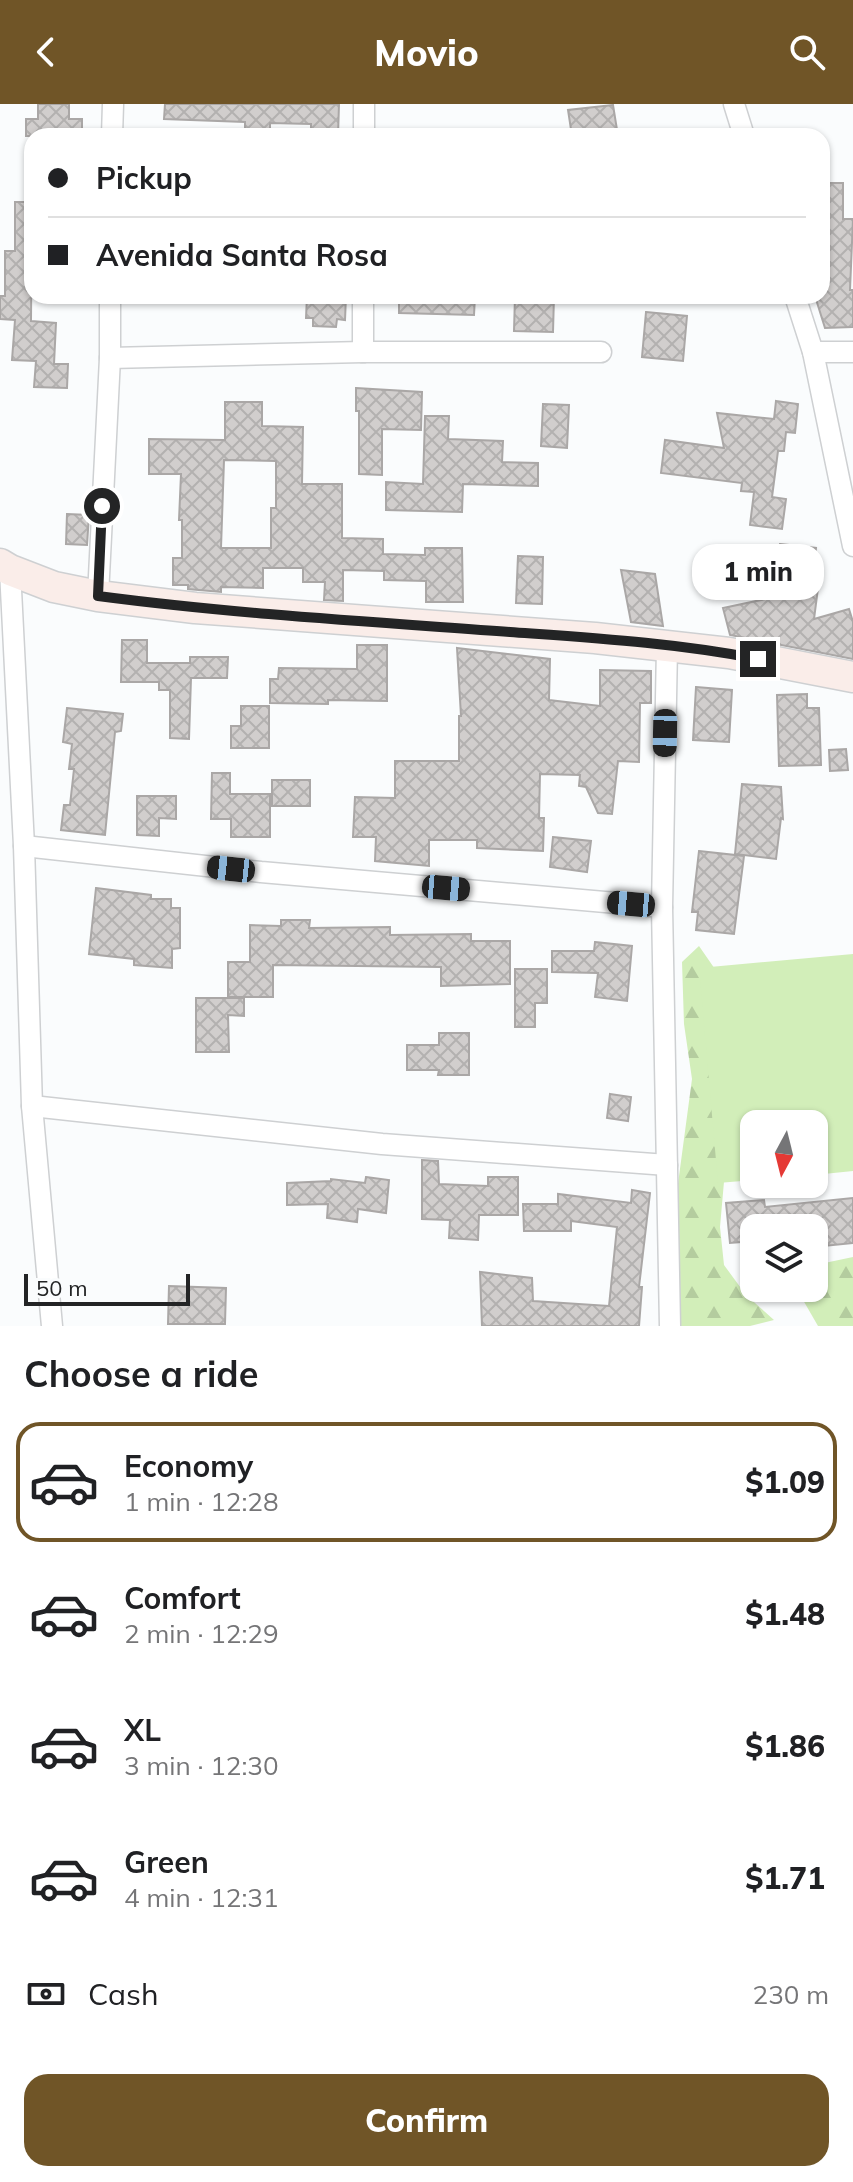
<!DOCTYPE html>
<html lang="en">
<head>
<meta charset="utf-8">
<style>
  :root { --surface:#fff; --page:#f2f2f2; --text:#202124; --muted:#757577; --line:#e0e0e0; --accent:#705527 }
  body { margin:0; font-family:Mulish,sans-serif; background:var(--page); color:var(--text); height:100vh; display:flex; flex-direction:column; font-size:30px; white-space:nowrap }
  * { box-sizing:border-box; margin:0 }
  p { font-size:26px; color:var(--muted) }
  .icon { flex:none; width:44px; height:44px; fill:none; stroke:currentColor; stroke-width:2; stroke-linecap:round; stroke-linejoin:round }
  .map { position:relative; height:1222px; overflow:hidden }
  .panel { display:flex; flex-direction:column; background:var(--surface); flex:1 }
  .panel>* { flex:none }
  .guide { position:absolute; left:24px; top:24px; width:806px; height:176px; border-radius:24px; box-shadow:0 2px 6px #0004; display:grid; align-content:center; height:176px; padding:0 24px; background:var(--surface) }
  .needle { width:52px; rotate:187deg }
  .fabs { position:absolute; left:740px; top:1006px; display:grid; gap:16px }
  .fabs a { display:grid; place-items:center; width:88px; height:88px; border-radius:16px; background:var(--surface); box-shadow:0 2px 6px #0004; font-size:40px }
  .scale { position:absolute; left:24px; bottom:20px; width:166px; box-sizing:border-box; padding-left:8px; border:4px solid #232425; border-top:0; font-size:22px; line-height:28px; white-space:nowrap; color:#232425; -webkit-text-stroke:6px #fafcfd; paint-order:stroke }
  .end { position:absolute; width:36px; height:36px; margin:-18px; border:10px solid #232425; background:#fff; box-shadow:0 0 0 4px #fff }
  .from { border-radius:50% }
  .bubble { position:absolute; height:56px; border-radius:24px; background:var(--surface); box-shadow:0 2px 6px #0004; font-size:26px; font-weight:800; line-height:56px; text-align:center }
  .car { position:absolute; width:24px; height:48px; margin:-24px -12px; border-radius:10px; box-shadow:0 0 6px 2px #0007; background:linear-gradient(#222 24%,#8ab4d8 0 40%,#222 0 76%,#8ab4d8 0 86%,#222 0) }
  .guide b { display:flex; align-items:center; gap:28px; height:76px; font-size:30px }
  .guide b+b { border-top:2px solid var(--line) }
  .guide i { width:20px; height:20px; background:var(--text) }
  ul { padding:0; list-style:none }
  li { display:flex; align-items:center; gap:24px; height:120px; margin:0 16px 12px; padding:0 8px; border:4px solid transparent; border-radius:24px }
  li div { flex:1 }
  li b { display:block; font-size:30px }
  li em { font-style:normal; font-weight:800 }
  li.active { border-color:var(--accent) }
  li>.icon { width:72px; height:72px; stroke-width:1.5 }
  h2 { padding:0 24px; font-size:36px; line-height:96px }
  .pay { display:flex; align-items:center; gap:20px; height:88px; padding:0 24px; font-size:30px }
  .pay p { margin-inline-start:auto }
  .action { display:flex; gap:16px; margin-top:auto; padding:16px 24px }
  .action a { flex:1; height:92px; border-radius:24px; background:var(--accent); color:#fff; font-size:32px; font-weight:800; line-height:92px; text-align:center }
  header { display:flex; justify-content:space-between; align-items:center; height:104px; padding:0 24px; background:var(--accent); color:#fff; font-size:36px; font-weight:800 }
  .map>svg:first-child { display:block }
  .forest { fill:url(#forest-firs) }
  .green { fill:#d2eeb9 }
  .building { fill:url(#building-cross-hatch); stroke:#aaa7a6; stroke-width:2; fill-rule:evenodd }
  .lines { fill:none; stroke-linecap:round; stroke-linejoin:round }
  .street-casing { stroke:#ced0d2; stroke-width:23 }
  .secondary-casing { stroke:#ced0d2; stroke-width:33 }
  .street { stroke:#fff; stroke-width:20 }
  .secondary { stroke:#faede9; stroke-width:30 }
  .route { stroke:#232425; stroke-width:10 }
</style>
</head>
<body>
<header><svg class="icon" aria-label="back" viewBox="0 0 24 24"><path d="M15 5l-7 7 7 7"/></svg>Movio<svg class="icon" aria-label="search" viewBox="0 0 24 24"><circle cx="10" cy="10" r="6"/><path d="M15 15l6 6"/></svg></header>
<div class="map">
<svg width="853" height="1222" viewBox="0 0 853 1222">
  <defs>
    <pattern id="forest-firs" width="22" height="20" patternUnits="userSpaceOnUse" patternTransform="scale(2)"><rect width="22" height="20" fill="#d2eeb9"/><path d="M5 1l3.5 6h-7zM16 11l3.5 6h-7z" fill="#b4cc9f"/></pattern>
    <pattern id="building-cross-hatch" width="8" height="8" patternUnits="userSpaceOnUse" patternTransform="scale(2)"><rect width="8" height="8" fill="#d1cecd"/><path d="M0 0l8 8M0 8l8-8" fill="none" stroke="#b3b1b0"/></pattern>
  </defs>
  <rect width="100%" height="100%" fill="#fafcfd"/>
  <g class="forest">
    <polygon points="699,842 717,868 726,1055 720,1123 724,1161 746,1191 774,1216 750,1222 675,1222 673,1117 692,975 684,920 682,858"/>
    <polygon points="853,1153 853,1222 818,1222 803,1196 807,1184 814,1184 815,1161"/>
  </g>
  <polygon class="green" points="853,850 853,1067 814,1071 814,1020 754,1020 754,1076 718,1079 699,864"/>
  <g class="building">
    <polygon points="38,0 69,0 69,15 82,15 82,32 26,32 26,15 38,15"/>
    <polygon points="165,0 339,0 338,32 311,32 311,20 270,19 270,32 245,32 245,18 164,15"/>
    <polygon points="613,1 618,32 572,32 568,6"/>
    <polygon points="822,79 843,79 843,115 853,115 850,186 853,186 853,223 825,224 815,192 822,192"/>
    <polygon points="15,98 32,98 31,217 56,219 54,260 68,260 67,284 34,283 36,257 12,256 15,216 0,215 0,192 5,192 5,147 15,147"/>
    <polygon points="307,192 346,192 345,216 337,215 336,223 313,222 313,214 306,214"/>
    <polygon points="399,192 475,192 474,211 399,209"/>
    <polygon points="515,192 554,192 553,228 514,227"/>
    <polygon points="646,208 687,212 683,257 642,253"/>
    <polygon points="356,284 422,288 421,326 382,325 382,371 359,370 359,307 356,307"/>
    <polygon points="776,297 798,300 795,329 786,328 784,347 778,347 772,393 786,395 782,425 750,421 754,388 741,387 742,379 661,369 665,336 724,344 717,309 774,315"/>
    <path d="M225 298H262V322L303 323 302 380H342V434L383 435V450L425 451V444H462L463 498H426V477L384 476V467L343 466V497L324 496 325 478H303V464H263V484L221 483V488L188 485V481H173V454H182V416H179L181 370H149V335L225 336ZM224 356 276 357V404H271V444H221Z"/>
    <polygon points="543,300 569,301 567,344 541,342"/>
    <polygon points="425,312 449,312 448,335 503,337 502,358 538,359 538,382 463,380 462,408 386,406 386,378 423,380"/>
    <polygon points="67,410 89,411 87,441 66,440"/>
    <polygon points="780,440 816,444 813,470 776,465"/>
    <polygon points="518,452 543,453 542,500 516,499"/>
    <polygon points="621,466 655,470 663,522 631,518"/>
    <polygon points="818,484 814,515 849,505 853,518 853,555 730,531 723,504"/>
    <polygon points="122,536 147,536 147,559 190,559 190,553 228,553 227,574 191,574 189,635 170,634 170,586 159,586 159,578 121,578"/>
    <polygon points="357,541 387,541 387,597 328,596 328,600 270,599 270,575 278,575 279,564 357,565"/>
    <polygon points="457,544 550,555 549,596 600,602 600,566 651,567 651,599 640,599 639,658 618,657 612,710 598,709 586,683 579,682 580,671 540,670 539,714 544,714 543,747 477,744 477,736 429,736 429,762 375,757 376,733 353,733 355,693 395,694 395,657 459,657 459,612 461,612"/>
    <polygon points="696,583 732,586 729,638 693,636"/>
    <polygon points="807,590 807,604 819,604 821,661 779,662 777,591"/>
    <polygon points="241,602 269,602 269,644 231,644 231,622 241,622"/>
    <polygon points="67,604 123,610 121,627 115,628 105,731 61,726 64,701 70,701 74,665 69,665 72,640 63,638"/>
    <polygon points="846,645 848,666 830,667 829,646"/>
    <polygon points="212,669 230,669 230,690 270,690 270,733 231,733 231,715 211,715"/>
    <rect x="272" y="676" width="38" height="26"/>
    <polygon points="742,680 781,683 783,715 781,714 776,755 735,750"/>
    <polygon points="137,692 176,692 176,715 159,714 159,732 137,731"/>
    <polygon points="553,733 591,737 587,768 550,763"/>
    <polygon points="699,747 744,752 734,830 696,826 698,808 692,808"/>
    <polygon points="96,784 151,791 151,795 171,795 171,804 180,804 180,844 172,845 172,864 134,861 134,855 89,850"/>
    <polygon points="281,816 310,816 309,824 390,823 390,831 471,830 471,837 510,837 510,880 441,882 441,863 273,861 273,893 228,893 228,858 250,858 250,821 281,822"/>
    <polygon points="595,838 632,842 627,897 595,893 598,869 552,868 552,847 594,847"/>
    <polygon points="515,865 547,865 547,899 535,899 535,923 515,923"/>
    <polygon points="196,894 244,894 244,912 228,911 229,948 196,948"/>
    <polygon points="439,929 469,929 469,971 438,971 439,966 407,966 407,941 439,941"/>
    <polygon points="610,990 631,993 628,1017 607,1014"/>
    <polygon points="422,1056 438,1057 439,1080 488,1082 488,1073 518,1073 518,1111 479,1111 478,1136 449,1134 450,1116 422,1115"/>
    <polygon points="366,1073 389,1076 386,1109 358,1105 357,1118 327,1114 328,1100 287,1101 287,1079 331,1077 331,1075 365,1079"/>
    <polygon points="632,1086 650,1089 639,1183 642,1183 639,1222 482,1222 480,1168 532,1174 533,1197 609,1202 617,1123 571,1117 571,1127 524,1127 523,1100 558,1100 558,1090 631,1099"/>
    <polygon points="853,1094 853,1139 814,1143 814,1124 754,1124 754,1137 730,1139 726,1099 764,1096 765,1103"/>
    <polygon points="169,1182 226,1184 225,1220 168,1220"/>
  </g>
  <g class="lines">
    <g class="street-casing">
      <g id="street">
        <polyline points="734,0 744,32"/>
        <polyline points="112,32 113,0"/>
        <polyline points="364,32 364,0"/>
        <polyline points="795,192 813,248 853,442"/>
        <polyline points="363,248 363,192"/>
        <polyline points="813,248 853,248"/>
        <polyline points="110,254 363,248 601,248"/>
        <polyline points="10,466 24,742 32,1002 52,1222"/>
        <polyline points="98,492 110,254 110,192"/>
        <polyline points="667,543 662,803 670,1222"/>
        <polyline points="24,742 261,768 662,803"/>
        <polyline points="32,1002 382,1040 667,1061"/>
      </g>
    </g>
    <g class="secondary-casing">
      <polyline id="secondary" points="0,460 10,466 54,483 98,492 195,504 595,534 729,549 853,573"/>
    </g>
    <use href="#street" class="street"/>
    <use href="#secondary" class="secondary"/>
  </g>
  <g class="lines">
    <path class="route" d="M102 402 98 492C235 510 373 518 510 528 593 534 677 539 758 555"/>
  </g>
</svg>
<div class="fabs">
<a><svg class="needle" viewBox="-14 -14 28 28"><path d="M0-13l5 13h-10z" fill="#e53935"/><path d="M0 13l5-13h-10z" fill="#757577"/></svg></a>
<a><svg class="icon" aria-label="layers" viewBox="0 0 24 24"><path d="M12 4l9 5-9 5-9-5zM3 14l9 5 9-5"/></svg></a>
</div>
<div class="scale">50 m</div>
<i class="end from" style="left:102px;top:402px"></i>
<i class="end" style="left:758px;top:555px"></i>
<div class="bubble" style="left:692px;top:440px;width:132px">1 min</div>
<i class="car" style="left:665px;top:629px;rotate:181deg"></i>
<i class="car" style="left:231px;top:765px;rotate:276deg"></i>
<i class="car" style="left:446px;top:784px;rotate:95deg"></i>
<i class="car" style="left:631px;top:800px;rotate:275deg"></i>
<div class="guide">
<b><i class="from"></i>Pickup</b>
<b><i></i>Avenida Santa Rosa</b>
</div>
</div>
<section class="panel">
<h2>Choose a ride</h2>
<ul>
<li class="active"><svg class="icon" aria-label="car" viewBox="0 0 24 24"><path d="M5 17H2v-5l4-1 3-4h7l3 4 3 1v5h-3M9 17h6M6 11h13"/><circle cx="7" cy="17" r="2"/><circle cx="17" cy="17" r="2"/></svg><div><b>Economy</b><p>1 min · 12:28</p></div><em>$1.09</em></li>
<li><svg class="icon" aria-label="car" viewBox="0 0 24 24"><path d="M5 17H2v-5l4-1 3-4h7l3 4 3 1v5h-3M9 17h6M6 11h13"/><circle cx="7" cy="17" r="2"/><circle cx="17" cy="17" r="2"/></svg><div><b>Comfort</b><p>2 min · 12:29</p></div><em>$1.48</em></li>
<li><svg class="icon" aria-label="car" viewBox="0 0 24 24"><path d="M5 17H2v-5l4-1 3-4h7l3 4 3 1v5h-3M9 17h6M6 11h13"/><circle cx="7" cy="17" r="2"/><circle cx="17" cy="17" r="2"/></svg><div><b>XL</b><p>3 min · 12:30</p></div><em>$1.86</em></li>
<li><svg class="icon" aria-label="car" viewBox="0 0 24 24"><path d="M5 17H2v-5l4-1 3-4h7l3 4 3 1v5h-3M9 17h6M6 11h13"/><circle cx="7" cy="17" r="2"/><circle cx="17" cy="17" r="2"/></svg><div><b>Green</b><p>4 min · 12:31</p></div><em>$1.71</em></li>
</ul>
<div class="pay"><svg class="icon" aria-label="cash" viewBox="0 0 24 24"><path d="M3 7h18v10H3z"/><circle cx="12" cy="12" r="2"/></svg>Cash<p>230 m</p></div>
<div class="action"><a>Confirm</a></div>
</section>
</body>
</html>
